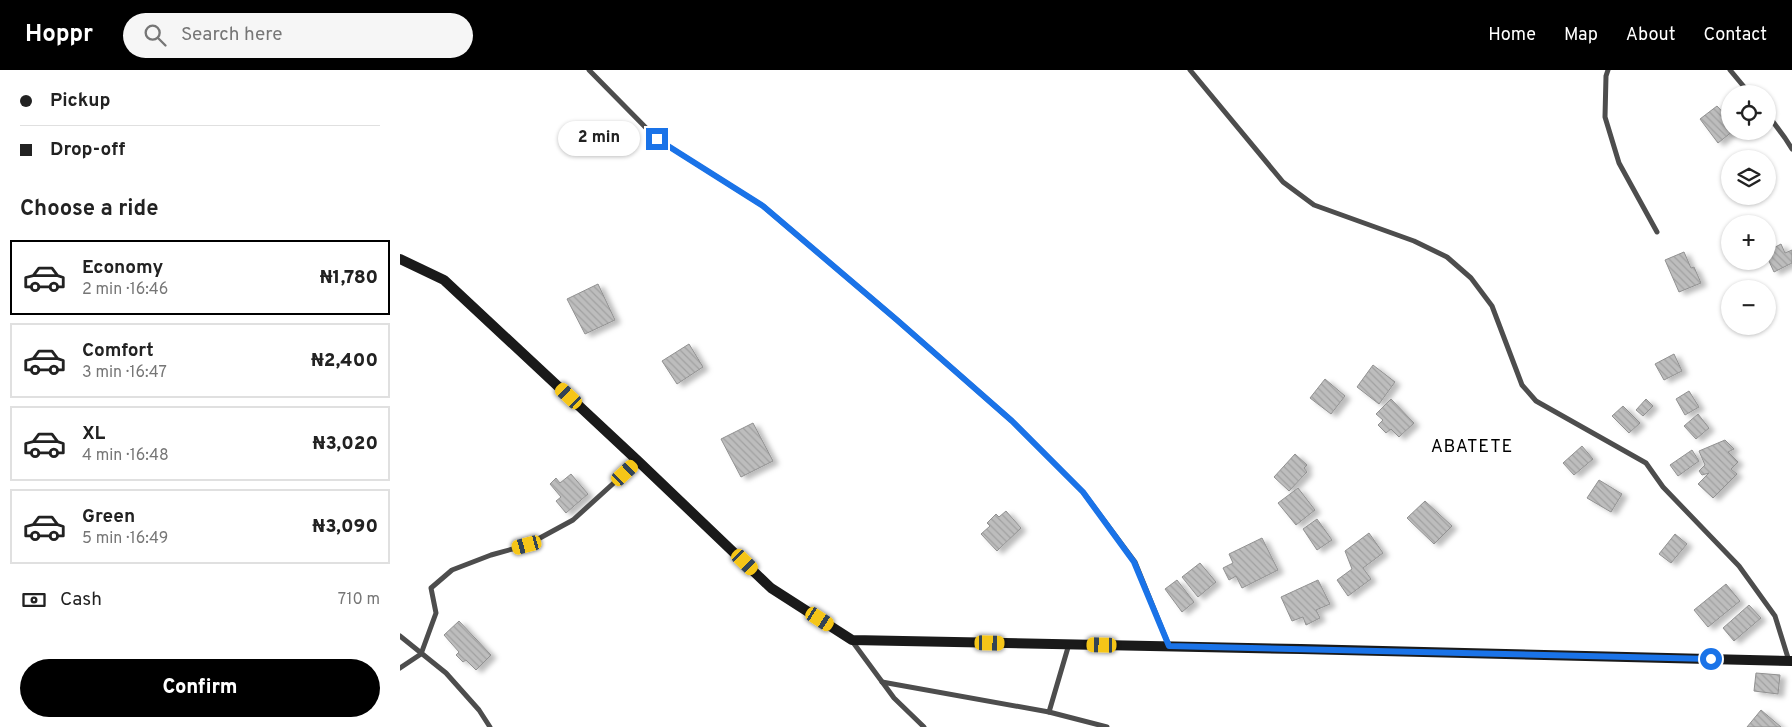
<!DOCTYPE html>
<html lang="en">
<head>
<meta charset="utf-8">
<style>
  :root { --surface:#fff; --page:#f6f6f6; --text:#222; --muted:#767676; --line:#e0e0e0; --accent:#000 }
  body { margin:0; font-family:Overpass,sans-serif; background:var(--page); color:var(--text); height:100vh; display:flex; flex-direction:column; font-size:19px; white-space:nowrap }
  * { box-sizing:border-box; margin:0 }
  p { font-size:16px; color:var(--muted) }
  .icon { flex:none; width:28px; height:28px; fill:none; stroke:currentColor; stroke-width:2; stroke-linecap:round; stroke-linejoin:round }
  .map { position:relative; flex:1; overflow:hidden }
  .sheet { display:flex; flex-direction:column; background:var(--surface); width:400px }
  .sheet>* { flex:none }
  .guide { display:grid; align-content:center; height:110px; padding:0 20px; background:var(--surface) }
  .tools { position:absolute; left:1321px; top:15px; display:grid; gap:10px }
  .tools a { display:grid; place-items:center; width:55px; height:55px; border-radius:50%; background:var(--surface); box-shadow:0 1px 4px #0004; font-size:25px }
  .end { position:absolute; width:22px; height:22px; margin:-11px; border:6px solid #1a73e8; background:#fff; box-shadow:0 0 0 2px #fff }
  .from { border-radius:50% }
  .bubble { position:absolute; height:35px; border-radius:18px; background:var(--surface); box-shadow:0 1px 4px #0004; font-size:16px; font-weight:800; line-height:35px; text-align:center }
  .car { position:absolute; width:15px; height:30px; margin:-15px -8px; border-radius:6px; box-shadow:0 0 4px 1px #0007; background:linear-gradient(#f5c518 24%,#345 0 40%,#f5c518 0 76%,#345 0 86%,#f5c518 0) }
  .guide b { display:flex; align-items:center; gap:18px; height:48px; font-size:19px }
  .guide b+b { border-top:1px solid var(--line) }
  .guide i { width:12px; height:12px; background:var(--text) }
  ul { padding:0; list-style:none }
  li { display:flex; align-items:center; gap:15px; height:75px; margin:0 10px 8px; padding:0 10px; border:2px solid var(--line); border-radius:0px }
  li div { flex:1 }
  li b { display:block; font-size:19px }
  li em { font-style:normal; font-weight:800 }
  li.current { border-color:var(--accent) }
  li>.icon { width:45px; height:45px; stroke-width:1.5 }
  h2 { padding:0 20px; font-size:22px; line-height:60px }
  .pay { display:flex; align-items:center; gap:12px; height:55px; padding:0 20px; font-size:19px }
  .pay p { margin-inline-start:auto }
  .cta { display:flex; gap:10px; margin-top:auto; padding:10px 20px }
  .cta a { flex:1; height:58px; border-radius:30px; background:var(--accent); color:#fff; font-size:20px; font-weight:800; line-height:58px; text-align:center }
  header { display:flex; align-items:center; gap:30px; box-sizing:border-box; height:70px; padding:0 25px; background:var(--accent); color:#fff }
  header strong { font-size:24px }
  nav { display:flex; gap:28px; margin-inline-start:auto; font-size:18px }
  .search { width:350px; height:45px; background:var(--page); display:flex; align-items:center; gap:12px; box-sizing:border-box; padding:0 18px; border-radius:28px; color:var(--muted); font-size:19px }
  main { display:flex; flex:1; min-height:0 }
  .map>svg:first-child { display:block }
  .building { fill:url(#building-back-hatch); stroke:#919191; filter:url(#shadow) }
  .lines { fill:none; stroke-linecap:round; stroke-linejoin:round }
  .street { stroke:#4d4d4d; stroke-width:5 }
  .secondary { stroke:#1a1a1a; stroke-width:10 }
  .route { stroke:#1a73e8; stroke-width:6 }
  .labels { text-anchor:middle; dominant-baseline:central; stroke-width:4; stroke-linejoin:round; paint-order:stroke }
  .quarter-label { font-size:18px; letter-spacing:1px; fill:#000; stroke:#fff }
</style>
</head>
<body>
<header>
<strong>Hoppr</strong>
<div class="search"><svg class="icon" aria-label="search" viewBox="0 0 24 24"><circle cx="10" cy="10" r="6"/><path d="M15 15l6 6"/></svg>Search here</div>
<nav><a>Home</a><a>Map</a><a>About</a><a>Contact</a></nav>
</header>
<main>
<section class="sheet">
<div class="guide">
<b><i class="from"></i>Pickup</b>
<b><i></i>Drop-off</b>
</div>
<h2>Choose a ride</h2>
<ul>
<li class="current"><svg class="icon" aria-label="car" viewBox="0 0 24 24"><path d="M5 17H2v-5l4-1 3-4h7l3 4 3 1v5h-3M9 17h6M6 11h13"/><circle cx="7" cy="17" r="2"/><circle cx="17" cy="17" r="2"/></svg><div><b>Economy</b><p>2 min · 16:46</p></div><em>₦1,780</em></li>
<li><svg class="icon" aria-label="car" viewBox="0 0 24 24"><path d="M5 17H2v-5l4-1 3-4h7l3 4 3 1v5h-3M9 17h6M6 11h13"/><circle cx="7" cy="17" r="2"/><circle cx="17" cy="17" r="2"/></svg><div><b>Comfort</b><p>3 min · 16:47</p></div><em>₦2,400</em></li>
<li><svg class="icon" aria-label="car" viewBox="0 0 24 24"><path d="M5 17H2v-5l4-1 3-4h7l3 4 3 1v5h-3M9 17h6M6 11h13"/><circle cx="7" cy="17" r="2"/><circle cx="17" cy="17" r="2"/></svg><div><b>XL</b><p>4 min · 16:48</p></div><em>₦3,020</em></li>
<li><svg class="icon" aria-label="car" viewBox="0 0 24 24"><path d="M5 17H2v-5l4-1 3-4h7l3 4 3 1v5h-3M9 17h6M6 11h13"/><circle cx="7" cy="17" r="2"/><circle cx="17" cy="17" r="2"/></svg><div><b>Green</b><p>5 min · 16:49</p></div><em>₦3,090</em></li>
</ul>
<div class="pay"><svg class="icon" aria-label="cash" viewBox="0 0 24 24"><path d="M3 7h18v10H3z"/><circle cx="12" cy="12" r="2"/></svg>Cash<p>710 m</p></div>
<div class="cta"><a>Confirm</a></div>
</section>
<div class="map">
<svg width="1392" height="657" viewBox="0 0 1392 657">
  <defs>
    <pattern id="building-back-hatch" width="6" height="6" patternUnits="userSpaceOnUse" patternTransform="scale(1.25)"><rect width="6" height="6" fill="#bdbdbd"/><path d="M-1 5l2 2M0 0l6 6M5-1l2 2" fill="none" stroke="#a1a1a1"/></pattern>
    <filter id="shadow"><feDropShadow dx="5.5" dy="3" stdDeviation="2.5" flood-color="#0004"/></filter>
  </defs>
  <rect width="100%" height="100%" fill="#fff"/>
  <g class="building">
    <polygon points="1317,36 1330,50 1330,61 1333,61 1318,73 1300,49"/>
    <polygon points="1381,174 1385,183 1392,180 1392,193 1374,202 1368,189 1368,181"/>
    <polygon points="1284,182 1291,198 1294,197 1301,213 1279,222 1265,190"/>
    <polygon points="198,214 215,250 185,264 167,229"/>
    <polygon points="289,274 303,297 277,314 262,291"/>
    <polygon points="1274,284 1282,301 1264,310 1255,294"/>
    <polygon points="973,295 995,312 979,334 957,317"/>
    <polygon points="925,309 945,326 931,344 910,328"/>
    <polygon points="1289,321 1299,337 1285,345 1276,329"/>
    <polygon points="991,329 1014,353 999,367 991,359 986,363 978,355 983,350 976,344"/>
    <polygon points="1246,329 1253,336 1243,346 1236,340"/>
    <polygon points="1223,336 1240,353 1229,363 1212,346"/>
    <polygon points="1298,344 1309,358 1296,369 1284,356"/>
    <polygon points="353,353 373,391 341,407 321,369"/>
    <polygon points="1325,370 1334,379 1328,382 1338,392 1331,399 1337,404 1313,428 1298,414 1309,403 1302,405 1299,401 1305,395 1299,381"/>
    <polygon points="1182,376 1193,389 1174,405 1163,393"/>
    <polygon points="1292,380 1299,391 1278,406 1270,395"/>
    <polygon points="895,384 907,395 904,398 907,402 889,421 874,407"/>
    <polygon points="171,404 188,424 166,443 156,431 161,427 150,414 156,408 160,413"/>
    <polygon points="1199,410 1222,424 1211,442 1187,428"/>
    <polygon points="898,418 915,440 896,455 878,433"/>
    <polygon points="1025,431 1052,456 1034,474 1007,448"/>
    <polygon points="606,441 621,458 597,481 581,464 590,456 587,453 596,444 599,447"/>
    <polygon points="917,449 932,470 917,480 903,459"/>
    <polygon points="969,463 983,483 963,498 971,509 948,526 937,510 952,499 945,481"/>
    <polygon points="1275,464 1287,474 1271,493 1259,484"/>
    <polygon points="862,468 878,500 842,518 836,506 829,510 823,498 833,493 829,484"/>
    <polygon points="800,493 816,512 798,527 782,507"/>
    <polygon points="777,510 794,532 782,542 765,519"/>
    <polygon points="918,510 930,534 916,540 920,548 906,555 903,547 892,551 881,527"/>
    <polygon points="1326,514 1340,531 1308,557 1294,540"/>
    <polygon points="1349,535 1361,548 1334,571 1323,558"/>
    <polygon points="59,551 91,585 76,600 66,590 63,592 56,585 59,582 44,565"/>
    <polygon points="1356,603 1380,605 1378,624 1354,621"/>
    <polygon points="1361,640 1381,657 1347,657"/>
  </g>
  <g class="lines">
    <g class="street">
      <polyline points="189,0 257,69 363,136 497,250 612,351 683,422 735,492 769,576"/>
      <polyline points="790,0 883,112 914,135 1014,171 1047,187 1071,208 1092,236 1122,315 1136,331 1246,393 1263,417 1339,496 1375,546 1389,591"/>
      <polyline points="1208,0 1206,6 1205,47 1219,93 1257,162"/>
      <polyline points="1330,0 1350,24"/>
      <polyline points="1368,45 1385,68 1392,79"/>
      <polyline points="0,566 46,603 79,640 90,657"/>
      <polyline points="452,571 494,628 524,657"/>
      <polyline points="0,598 21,584 36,543 31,518 52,500 91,485 127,475 173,450 238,391"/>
      <polyline points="482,612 649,642 707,657"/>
      <polyline points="649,642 669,574"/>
    </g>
    <polyline class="secondary" points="0,189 44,210 238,391 371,518 452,570 901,579 1392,591"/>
  </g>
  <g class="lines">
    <polyline class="route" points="257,69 363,136 497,250 612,351 683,422 734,492 769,576 1311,589"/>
  </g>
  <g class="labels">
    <g class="quarter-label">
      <text x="1072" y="377">ABATETE</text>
    </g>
  </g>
</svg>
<div class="tools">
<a><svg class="icon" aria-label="locate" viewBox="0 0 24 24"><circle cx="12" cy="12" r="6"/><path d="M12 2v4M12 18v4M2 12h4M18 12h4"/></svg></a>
<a><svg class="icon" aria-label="layers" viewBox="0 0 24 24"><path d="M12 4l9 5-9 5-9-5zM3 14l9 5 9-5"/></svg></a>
<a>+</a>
<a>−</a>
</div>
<i class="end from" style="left:1311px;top:589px"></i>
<i class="end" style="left:257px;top:69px"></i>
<div class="bubble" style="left:158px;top:51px;width:82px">2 min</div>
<i class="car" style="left:169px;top:326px;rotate:313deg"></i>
<i class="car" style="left:225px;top:403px;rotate:47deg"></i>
<i class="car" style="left:127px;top:475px;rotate:255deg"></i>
<i class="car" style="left:345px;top:492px;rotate:134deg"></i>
<i class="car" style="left:420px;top:549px;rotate:123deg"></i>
<i class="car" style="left:590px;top:573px;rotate:91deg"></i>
<i class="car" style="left:702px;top:575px;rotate:271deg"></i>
</div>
</main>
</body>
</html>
